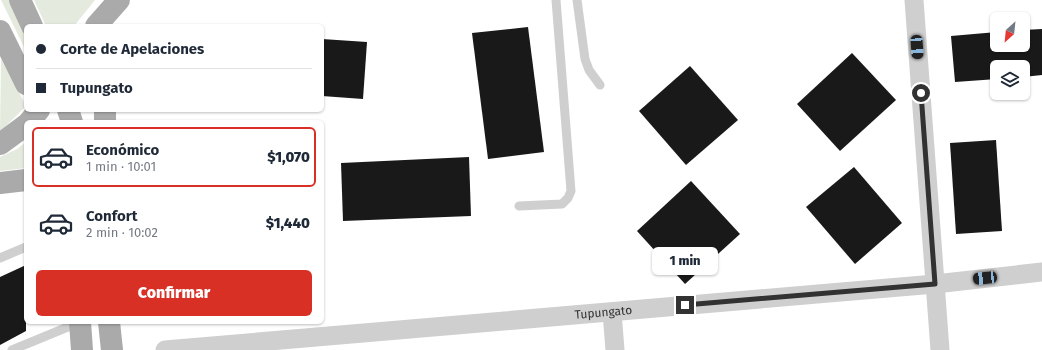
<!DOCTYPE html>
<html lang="es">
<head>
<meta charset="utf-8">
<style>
  :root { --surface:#fff; --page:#f2f2f3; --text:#1f2937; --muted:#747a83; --line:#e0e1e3; --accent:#d93025 }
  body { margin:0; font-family:"Fira Sans",sans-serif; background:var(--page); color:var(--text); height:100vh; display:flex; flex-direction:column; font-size:15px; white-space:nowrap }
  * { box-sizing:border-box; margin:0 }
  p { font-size:13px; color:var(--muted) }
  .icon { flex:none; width:22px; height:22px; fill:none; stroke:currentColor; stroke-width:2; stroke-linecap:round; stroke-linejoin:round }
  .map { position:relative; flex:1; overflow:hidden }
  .side { position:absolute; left:24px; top:120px; width:300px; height:204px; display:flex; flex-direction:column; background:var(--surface); border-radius:6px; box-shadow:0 1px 3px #0004 }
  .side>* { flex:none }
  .top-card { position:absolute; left:24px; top:24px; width:300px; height:88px; border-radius:6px; box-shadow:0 1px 3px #0004; display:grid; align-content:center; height:88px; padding:0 12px; background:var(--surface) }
  .needle { width:26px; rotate:207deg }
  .fabs { position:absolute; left:990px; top:12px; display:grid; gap:8px }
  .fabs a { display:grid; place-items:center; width:40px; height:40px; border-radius:6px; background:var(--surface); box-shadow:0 1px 3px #0004; font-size:20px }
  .end { position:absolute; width:18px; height:18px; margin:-9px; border:5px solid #323232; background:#fff; box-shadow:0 0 0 2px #fff }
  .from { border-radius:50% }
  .bubble { position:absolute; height:28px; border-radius:6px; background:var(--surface); box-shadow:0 1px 3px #0004; font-size:13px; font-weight:800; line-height:28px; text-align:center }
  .car { position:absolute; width:12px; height:24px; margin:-12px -6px; border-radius:5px; box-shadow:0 0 3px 1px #0007; background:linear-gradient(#222 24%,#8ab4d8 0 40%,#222 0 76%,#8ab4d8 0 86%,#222 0) }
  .top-card b { display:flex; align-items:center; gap:14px; height:38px; font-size:15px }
  .top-card b+b { border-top:1px solid var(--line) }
  .top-card i { width:10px; height:10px; background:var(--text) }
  ul { padding:7px 0 0; list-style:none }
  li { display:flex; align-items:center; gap:12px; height:60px; margin:0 8px 6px; padding:0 4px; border:2px solid transparent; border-radius:6px }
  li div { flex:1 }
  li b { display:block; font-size:15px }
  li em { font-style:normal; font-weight:800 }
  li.selected { border-color:var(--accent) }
  li>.icon { width:36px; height:36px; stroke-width:1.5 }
  .button { display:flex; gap:8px; margin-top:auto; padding:8px 12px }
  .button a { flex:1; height:46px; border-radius:6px; background:var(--accent); color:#fff; font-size:16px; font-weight:800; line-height:46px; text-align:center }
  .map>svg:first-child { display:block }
  .green { fill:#e4ebde }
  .building { fill:#191919 }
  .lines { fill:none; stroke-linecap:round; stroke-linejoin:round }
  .service { stroke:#cfcfcf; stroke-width:9 }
  .minor { stroke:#cfcfcf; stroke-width:19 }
  .primary { stroke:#aaa; stroke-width:22 }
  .route { stroke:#323232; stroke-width:5 }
  .labels { text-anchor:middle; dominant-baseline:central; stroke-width:4; stroke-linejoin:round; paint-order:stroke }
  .street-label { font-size:12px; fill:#323232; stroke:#fff }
</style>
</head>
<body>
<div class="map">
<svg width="1042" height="350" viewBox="0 0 1042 350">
  <rect width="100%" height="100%" fill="#fff"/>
  <g class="green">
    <polygon points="1,0 9,0 26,35 26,51"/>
    <polygon points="34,0 95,0 74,26 46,26"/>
    <polygon points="1,59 9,73 26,106 0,132"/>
    <polygon points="26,142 26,168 0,171 0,157 17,149"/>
  </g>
  <g class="building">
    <polygon points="528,27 544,152 488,159 472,33"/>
    <polygon points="1042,29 1042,75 1023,77 1023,67 997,67 997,79 955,82 951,36 997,32 997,45 1023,45 1023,30"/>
    <polygon points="322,39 367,42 363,99 322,96"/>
    <polygon points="852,53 896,100 840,151 797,104"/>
    <polygon points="690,66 738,120 686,165 639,111"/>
    <polygon points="996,140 1002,231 956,234 950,143"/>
    <polygon points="469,157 471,216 343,221 341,163"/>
    <polygon points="854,167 902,223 855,264 806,207"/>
    <polygon points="691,181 740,234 685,284 637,231"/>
    <polygon points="26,265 26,331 0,345 0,277"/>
  </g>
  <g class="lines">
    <g class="service">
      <polyline points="577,0 585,59 589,70 600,85"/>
      <polyline points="519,206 562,204 568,198 571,191 556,0"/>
      <polyline points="0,258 26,247"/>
      <polyline points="12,350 80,322"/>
    </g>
    <g class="minor">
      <polyline points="914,0 940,350"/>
      <polyline points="612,312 615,350"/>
      <path id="s1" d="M165 350 935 284 1042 272"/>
    </g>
    <g class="primary">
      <polyline points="20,0 32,26"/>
      <polyline points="96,26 119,0"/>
      <polyline points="0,31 26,84"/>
      <polyline points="68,110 72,122"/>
      <polyline points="29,122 39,110"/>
      <polyline points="105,122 105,110"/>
      <polyline points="0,144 26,125"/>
      <polyline points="0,183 26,180"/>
      <polyline points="80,322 82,350"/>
      <polyline points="109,322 112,350"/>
    </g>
  </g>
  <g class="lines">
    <polyline class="route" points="685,305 935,284 921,93"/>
  </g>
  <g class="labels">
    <g class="street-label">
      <text stroke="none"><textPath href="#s1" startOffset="440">Tupungato</textPath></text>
    </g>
  </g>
</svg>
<div class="fabs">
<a><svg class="needle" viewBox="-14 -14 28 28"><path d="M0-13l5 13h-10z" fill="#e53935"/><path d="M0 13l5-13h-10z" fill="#747a83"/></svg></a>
<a><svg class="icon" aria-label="layers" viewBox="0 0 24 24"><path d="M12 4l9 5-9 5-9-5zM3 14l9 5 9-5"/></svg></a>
</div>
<i class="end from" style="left:921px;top:93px"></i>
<i class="end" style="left:685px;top:305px"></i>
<div class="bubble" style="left:652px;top:247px;width:66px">1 min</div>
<i class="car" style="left:917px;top:47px;rotate:176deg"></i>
<i class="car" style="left:985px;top:278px;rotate:264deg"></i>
<div class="top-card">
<b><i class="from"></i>Corte de Apelaciones</b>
<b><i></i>Tupungato</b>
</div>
<section class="side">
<ul>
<li class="selected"><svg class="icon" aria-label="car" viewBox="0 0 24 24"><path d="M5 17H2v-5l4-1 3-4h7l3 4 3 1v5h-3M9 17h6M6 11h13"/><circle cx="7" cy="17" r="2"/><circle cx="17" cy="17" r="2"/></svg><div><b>Económico</b><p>1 min · 10:01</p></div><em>$1,070</em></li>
<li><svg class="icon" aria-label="car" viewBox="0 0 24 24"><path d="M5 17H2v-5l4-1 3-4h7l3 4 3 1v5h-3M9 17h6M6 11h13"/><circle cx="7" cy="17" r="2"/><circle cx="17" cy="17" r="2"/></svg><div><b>Confort</b><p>2 min · 10:02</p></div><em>$1,440</em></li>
</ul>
<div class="button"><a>Confirmar</a></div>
</section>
</div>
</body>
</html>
